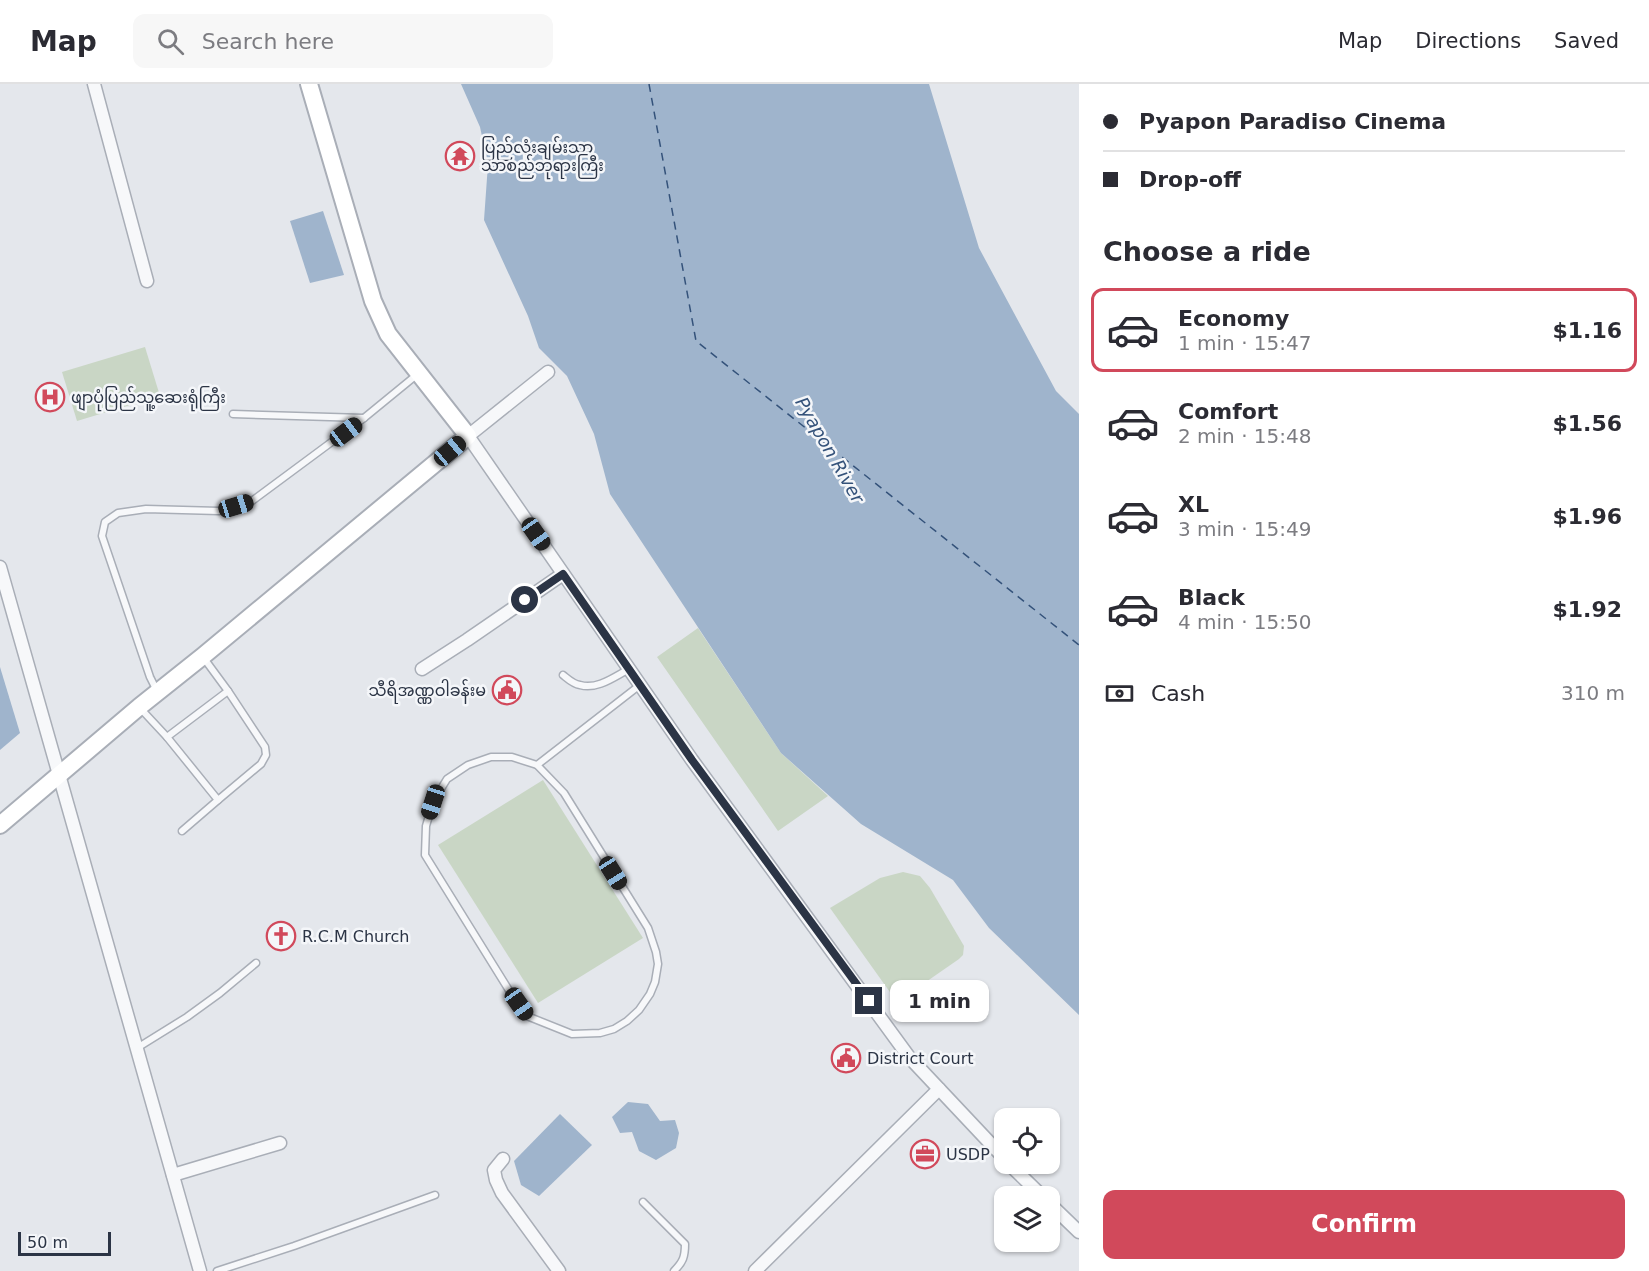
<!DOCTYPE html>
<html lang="en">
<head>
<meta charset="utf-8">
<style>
  :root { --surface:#fff; --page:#f7f7f7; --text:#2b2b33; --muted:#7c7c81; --line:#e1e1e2; --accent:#d1495b }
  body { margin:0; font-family:"DejaVu Sans","Noto Sans Myanmar",sans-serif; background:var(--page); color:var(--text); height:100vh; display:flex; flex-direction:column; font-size:22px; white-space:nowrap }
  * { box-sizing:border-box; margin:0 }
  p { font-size:20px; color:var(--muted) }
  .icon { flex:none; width:33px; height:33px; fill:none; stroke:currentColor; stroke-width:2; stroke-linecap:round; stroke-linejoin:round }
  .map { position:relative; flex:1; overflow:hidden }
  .details { display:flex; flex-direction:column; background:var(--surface); width:570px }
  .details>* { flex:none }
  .guide { display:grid; align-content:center; height:132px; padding:0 24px; background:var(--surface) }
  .tools { position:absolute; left:994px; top:1024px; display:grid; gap:12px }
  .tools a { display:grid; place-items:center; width:66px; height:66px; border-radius:12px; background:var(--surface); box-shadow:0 2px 4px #0004; font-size:30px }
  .scale { position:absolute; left:18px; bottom:15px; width:93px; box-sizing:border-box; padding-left:6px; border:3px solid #2b3445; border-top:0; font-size:16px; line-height:21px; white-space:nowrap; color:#2b3445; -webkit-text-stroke:4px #f4f6f9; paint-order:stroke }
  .end { position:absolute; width:27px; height:27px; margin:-14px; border:8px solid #2b3445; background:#fff; box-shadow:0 0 0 3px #fff }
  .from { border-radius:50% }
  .bubble { position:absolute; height:42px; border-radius:12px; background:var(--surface); box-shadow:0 2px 4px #0004; font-size:20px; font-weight:800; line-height:42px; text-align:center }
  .car { position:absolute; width:18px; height:36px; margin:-18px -9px; border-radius:8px; box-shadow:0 0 4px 2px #0007; background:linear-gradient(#222 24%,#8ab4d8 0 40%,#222 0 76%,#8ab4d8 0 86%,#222 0) }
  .guide b { display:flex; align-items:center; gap:21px; height:57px; font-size:22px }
  .guide b+b { border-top:2px solid var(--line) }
  .guide i { width:15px; height:15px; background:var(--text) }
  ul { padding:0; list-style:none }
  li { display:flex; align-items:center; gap:18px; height:84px; margin:0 12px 9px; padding:0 12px; border:3px solid transparent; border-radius:12px }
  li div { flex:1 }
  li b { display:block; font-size:22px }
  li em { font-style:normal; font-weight:800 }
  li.current { border-color:var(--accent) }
  li>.icon { width:54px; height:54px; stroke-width:1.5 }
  h2 { padding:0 24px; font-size:27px; line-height:72px }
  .pay { display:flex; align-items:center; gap:15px; height:66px; padding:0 24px; font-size:22px }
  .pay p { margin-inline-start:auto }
  .action { display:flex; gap:12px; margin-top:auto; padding:12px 24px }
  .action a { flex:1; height:69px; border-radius:12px; background:var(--accent); color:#fff; font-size:24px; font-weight:800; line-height:69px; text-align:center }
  header { display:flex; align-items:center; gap:36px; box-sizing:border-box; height:84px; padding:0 30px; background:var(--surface); border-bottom:2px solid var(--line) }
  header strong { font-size:28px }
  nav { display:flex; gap:33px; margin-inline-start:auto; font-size:21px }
  .search { width:420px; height:54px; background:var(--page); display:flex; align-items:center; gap:15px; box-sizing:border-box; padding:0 21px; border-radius:12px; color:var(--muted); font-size:22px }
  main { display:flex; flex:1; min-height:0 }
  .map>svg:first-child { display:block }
  .green { fill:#c9d6c5 }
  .water { fill:#9fb4cc }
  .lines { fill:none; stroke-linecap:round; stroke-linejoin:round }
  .ferry { stroke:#34527a; stroke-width:1.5; stroke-dasharray:8 6; stroke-linecap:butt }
  .lane-casing { stroke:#a9aeb7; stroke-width:9 }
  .street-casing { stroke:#a9aeb7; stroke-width:15 }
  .secondary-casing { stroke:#a9aeb7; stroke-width:20 }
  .lane { stroke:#f7f8fa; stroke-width:6 }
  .street { stroke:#f7f8fa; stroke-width:12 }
  .secondary { stroke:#fff; stroke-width:16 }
  .route { stroke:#2b3445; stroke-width:8 }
  .labels { text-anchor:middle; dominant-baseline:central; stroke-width:5; stroke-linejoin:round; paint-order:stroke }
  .poi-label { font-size:16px; fill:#2b3445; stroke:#f4f6f9; text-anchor:start }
  .water-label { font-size:18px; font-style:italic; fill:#34527a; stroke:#f4f6f9 }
</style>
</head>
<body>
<header>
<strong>Map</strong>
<div class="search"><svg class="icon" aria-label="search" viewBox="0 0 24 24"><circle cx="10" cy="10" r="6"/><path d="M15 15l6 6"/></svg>Search here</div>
<nav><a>Map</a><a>Directions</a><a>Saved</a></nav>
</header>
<main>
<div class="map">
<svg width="1079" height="1187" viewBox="0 0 1079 1187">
  <rect width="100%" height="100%" fill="#e4e7ec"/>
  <g class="green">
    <polygon points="145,263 160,312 77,337 62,288"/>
    <polygon points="698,544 781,669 828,712 778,747 657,573"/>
    <polygon points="543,696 643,854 538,919 438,761"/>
    <polygon points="903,788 920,792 930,804 964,862 963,871 959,875 897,918 830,824 880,794"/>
  </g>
  <g class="water">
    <polygon points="461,0 929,0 979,164 1056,307 1079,330 1079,931 989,844 953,796 861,740 781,669 610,410 594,350 567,292 539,264 528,232 484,136 488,80 480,43"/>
    <polygon points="323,127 344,191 310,199 290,137"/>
    <polygon points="0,583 20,649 0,666"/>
    <polygon points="628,1018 648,1020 660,1037 675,1036 679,1049 676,1064 656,1076 639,1067 632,1048 620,1049 612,1033"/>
    <polygon points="560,1030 592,1061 539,1112 521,1101 514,1077"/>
  </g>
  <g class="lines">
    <polyline class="ferry" points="649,0 696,257 1079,561"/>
    <g class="lane-casing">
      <g id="lane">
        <polyline points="233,330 364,334"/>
        <path d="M563 591C568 595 573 600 580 601 597 606 614 593 629 585"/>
        <polyline points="156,605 150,593 102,452 105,438 118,429 146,425 219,427 252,417 364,334 419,289"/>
        <polyline points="140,624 167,653 218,716 261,680 266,671 265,663 228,607 203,573"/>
        <polyline points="167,653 228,607"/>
        <polygon points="491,673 512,673 537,681 564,709 648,844 656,868 658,880 655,898 650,910 639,926 627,937 614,945 600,949 572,950 527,932 510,908 425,771 426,742 433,718 447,695 468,681"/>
        <polyline points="537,681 640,601"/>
        <polyline points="182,747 218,716"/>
        <polyline points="137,964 187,933 220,909 256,879"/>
        <path d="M643 1118 685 1160C685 1173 683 1178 674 1187"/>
        <polyline points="217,1187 294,1162 435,1111"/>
      </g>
    </g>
    <g class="street-casing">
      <g id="street">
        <polyline points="94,0 147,197"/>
        <polyline points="548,288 468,352 692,676 909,973 1005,1075"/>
        <polyline points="0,483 200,1187"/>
        <polyline points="422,585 467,556 563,490"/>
        <polyline points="503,1075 494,1086 496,1096 502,1109 559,1187"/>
        <polyline points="1009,1080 1043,1113"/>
        <polyline points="173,1091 280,1059"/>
        <polyline points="1050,1120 1079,1148"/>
        <polyline points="755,1187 939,1005"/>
      </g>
    </g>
    <g class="secondary-casing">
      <polyline id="secondary" points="0,741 139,623 203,572 468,352 388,250 373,217 309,0"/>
    </g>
    <use href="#lane" class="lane"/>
    <use href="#street" class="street"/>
    <use href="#secondary" class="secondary"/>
  </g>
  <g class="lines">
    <polyline class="route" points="525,516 563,490 692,676 869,917"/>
  </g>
  <defs>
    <g id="temple-ring" transform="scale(1.5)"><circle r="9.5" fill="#f4f6f9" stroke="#d1495b" stroke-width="1.5"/><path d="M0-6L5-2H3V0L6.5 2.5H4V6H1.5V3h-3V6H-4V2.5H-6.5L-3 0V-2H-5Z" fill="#d1495b"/></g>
    <g id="hospital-ring" transform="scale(1.5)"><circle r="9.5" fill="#f4f6f9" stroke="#d1495b" stroke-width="1.5"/><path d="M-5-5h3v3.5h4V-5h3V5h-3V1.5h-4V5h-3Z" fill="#d1495b"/></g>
    <g id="civic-ring" transform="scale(1.5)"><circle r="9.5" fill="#f4f6f9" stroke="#d1495b" stroke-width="1.5"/><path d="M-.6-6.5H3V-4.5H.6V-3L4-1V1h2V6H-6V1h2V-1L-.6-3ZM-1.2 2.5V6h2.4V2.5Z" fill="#d1495b"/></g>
    <g id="church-ring" transform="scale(1.5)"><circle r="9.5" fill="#f4f6f9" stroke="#d1495b" stroke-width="1.5"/><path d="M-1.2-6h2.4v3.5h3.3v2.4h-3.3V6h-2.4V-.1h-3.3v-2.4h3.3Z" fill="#d1495b"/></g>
    <g id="office-ring" transform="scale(1.5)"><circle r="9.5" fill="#f4f6f9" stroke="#d1495b" stroke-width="1.5"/><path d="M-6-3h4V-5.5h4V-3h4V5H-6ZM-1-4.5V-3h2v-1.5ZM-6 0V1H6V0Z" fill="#d1495b"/></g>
  </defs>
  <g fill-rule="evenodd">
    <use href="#temple-ring" x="460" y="72"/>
    <use href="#hospital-ring" x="50" y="313"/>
    <use href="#civic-ring" x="507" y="606"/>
    <use href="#church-ring" x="281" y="852"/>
    <use href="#civic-ring" x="846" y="974"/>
    <use href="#office-ring" x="925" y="1070"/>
  </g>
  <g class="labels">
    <g class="poi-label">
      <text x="481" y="63">ပြည်လုံးချမ်းသာ<tspan x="481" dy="18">သာစည်ဘုရားကြီး</tspan></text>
      <text x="71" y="313">ဖျာပုံပြည်သူ့ဆေးရုံကြီး</text>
      <text x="486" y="606" text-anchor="end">သီရိအဏ္ဏဝါခန်းမ</text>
      <text x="302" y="852">R.C.M Church</text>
      <text x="867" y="974">District Court</text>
      <text x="946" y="1070">USDP</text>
    </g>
    <g class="water-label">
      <text transform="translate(830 366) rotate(60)">Pyapon River</text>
    </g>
  </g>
</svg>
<div class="tools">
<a><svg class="icon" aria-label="locate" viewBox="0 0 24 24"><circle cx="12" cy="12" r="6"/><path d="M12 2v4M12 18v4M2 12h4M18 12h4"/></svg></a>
<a><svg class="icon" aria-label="layers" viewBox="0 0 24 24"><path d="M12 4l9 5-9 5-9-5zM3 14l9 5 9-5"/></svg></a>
</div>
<div class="scale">50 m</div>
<i class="end from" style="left:525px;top:516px"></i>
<i class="end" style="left:869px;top:917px"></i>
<div class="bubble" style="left:890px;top:896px;width:99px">1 min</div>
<i class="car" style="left:346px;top:348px;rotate:53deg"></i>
<i class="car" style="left:450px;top:367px;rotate:50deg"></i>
<i class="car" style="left:236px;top:422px;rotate:73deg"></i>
<i class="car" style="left:536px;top:450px;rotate:145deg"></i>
<i class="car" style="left:433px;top:718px;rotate:198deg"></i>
<i class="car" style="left:613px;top:789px;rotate:148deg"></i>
<i class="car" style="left:519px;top:920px;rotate:145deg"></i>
</div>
<section class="details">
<div class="guide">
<b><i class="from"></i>Pyapon Paradiso Cinema</b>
<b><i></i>Drop-off</b>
</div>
<h2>Choose a ride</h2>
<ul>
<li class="current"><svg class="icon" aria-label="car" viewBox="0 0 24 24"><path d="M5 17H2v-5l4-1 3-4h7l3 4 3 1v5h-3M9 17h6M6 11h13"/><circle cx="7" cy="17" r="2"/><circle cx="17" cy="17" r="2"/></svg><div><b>Economy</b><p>1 min · 15:47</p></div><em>$1.16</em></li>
<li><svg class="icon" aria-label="car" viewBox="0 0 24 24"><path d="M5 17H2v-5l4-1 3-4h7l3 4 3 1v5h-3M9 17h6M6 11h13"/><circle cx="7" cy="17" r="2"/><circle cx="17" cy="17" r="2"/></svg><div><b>Comfort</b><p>2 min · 15:48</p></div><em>$1.56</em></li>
<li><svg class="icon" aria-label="car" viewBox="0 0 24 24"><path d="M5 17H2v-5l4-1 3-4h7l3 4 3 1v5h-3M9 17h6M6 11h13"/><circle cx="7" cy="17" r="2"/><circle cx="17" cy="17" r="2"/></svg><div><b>XL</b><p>3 min · 15:49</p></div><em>$1.96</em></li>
<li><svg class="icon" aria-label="car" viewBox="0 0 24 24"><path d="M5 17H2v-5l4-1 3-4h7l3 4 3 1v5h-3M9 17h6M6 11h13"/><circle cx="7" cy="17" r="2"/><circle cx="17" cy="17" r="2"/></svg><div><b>Black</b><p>4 min · 15:50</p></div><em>$1.92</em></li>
</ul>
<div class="pay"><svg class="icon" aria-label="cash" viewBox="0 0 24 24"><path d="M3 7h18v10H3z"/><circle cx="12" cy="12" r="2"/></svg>Cash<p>310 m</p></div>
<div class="action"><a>Confirm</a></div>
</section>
</main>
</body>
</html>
